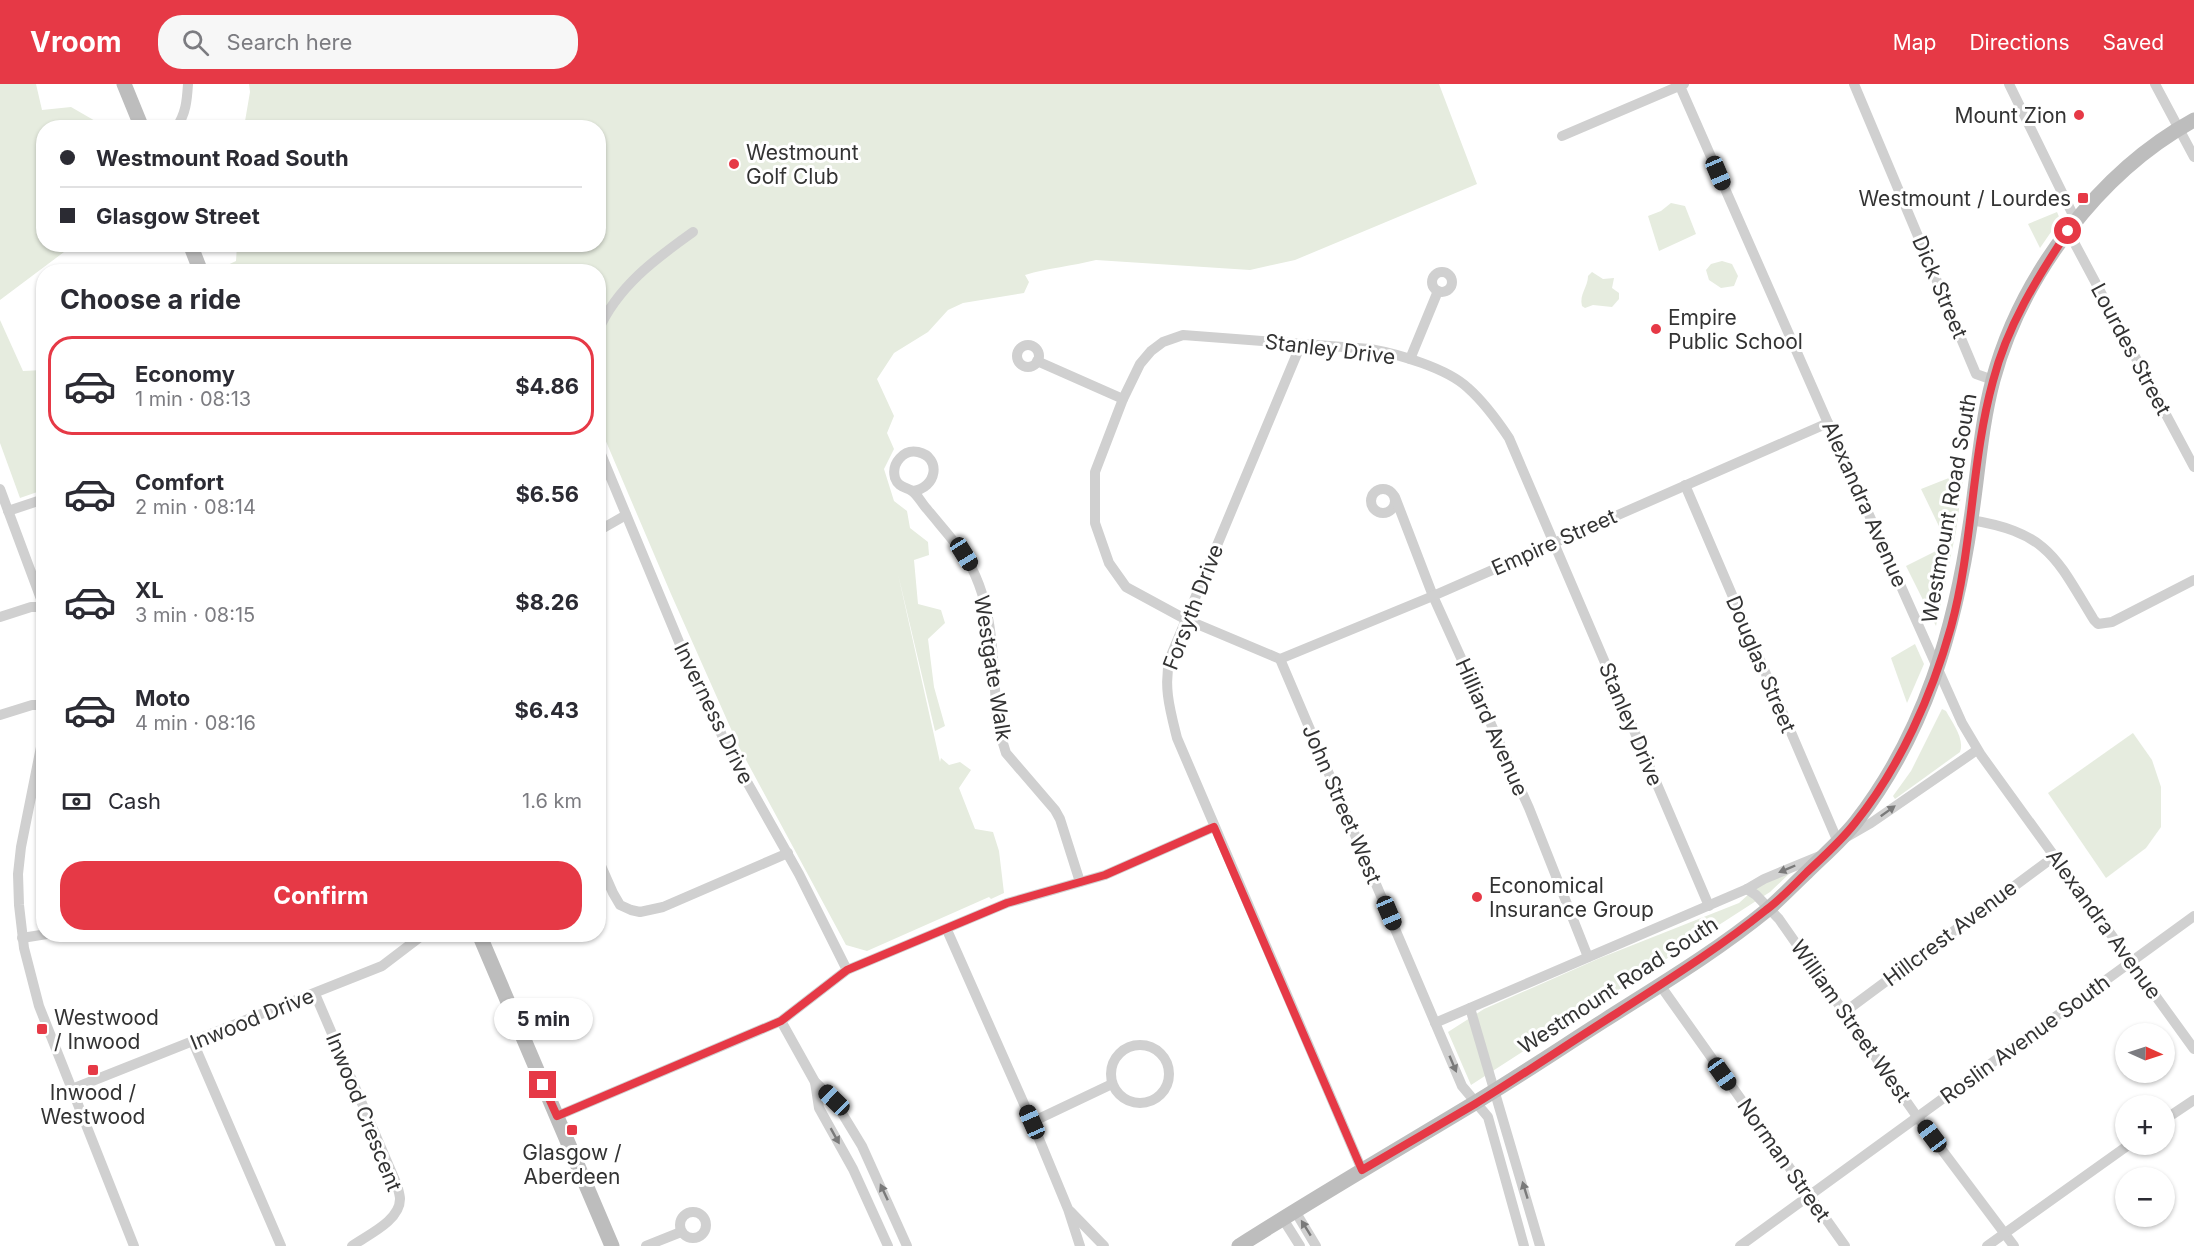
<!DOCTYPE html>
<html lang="en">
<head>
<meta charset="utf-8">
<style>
  :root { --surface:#fff; --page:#f7f7f7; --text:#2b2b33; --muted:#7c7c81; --line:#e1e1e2; --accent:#e63946 }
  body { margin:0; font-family:Inter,sans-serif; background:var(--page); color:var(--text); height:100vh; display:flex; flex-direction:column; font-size:22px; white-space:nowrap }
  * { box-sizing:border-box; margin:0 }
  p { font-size:20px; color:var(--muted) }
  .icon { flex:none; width:33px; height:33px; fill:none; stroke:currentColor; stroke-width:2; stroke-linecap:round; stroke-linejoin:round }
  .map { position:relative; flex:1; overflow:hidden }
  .side { position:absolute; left:36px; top:180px; width:570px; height:678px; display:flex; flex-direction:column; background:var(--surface); border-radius:24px; box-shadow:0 2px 4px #0004 }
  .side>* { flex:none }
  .guide { position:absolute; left:36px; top:36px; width:570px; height:132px; border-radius:24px; box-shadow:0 2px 4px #0004; display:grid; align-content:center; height:132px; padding:0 24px; background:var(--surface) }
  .needle { width:39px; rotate:93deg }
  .fabs { position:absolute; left:2115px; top:939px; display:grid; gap:12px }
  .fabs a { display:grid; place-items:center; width:60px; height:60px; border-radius:50%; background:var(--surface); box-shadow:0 2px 4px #0004; font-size:30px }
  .end { position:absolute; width:27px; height:27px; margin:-14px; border:8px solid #e63946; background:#fff; box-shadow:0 0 0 3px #fff }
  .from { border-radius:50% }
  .bubble { position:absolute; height:42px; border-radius:21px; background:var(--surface); box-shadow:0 2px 4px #0004; font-size:20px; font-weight:700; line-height:42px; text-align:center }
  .car { position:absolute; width:18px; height:36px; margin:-18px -9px; border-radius:8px; box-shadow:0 0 4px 2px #0007; background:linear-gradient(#222 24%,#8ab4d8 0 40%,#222 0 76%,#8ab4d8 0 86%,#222 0) }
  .guide b { display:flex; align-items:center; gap:21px; height:57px; font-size:22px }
  .guide b+b { border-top:2px solid var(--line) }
  .guide i { width:15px; height:15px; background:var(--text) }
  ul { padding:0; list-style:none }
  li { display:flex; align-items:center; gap:18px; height:99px; margin:0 12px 9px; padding:0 12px; border:3px solid transparent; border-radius:24px }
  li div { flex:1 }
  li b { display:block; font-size:22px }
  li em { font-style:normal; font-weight:700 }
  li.current { border-color:var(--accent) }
  li>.icon { width:54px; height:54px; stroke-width:1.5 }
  h2 { padding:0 24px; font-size:27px; line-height:72px }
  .pay { display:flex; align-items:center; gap:15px; height:66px; padding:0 24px; font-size:22px }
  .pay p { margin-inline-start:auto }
  .button { display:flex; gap:12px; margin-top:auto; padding:12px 24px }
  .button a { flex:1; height:69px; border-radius:24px; background:var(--accent); color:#fff; font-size:24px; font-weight:700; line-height:69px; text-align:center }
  header { display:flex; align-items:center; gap:36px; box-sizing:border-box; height:84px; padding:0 30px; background:var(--accent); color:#fff }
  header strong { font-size:28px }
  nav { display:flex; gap:33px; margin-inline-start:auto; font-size:21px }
  .search { width:420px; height:54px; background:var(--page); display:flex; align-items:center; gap:15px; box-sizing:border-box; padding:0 21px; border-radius:24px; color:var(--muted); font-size:22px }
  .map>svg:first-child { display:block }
  .green { fill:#e6ecdf }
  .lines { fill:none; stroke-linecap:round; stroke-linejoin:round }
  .street { stroke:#d0d0d0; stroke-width:10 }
  .secondary { stroke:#bdbdbd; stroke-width:15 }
  .oneway { fill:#7a7a7a }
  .route { stroke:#e63946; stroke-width:8 }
  .poi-dot { fill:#e63946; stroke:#fff; stroke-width:2 }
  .labels { text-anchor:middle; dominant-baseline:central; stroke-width:6; stroke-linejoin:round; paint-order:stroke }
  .poi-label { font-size:21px; fill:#333; stroke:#fff; text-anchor:start }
  .street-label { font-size:21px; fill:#333; stroke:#fff }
</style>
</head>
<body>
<header>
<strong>Vroom</strong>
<div class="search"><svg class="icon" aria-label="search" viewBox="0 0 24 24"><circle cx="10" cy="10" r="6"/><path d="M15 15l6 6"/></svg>Search here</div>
<nav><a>Map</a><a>Directions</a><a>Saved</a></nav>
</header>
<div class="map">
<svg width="2194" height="1162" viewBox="0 0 2194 1162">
  <rect width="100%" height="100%" fill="#fff"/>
  <g class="green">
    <polygon points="0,0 36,0 42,26 71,23 97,38 125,43 44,44 44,160 66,161 68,165 0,216"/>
    <path d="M249 0H1439L1477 100 1295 176 1250 186 1096 176C1072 182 1048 184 1025 191L1029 198 1024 209 963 219 948 226 928 248 894 269 877 295 894 332 887 349 894 365 884 385 894 417 907 427 910 444 928 458 929 471 914 476 918 520 941 526 945 539 928 555 934 603 945 642 935 647 898 490 940 678 941 674 949 681 960 678 971 686 959 704 975 745 993 748 999 767 1004 809 991 815 989 813 867 867 846 861 739 663 671 510 599 341 598 188H220L219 185 236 177 237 161 598 160V44L244 43 250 8Z"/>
    <polygon points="1671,119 1685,122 1696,150 1659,167 1648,132 1661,127"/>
    <polygon points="2057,128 2060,135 2040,164 2028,140"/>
    <polygon points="1722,177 1732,180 1738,192 1734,202 1721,204 1709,196 1706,186 1711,180"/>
    <path d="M1592 188 1603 195 1614 194 1612 204 1619 209V215L1612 223 1593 221 1585 224 1582 222C1579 210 1588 203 1588 192Z"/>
    <polygon points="0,236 23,287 43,286 43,406 20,414 0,359"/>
    <polygon points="1964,388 1956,447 1936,542 1906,482 1948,461 1921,405"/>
    <polygon points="1915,560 1924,580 1907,619 1891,574"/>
    <path d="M1942 625 1946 627C1952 638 1965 655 1960 668L1895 715 1893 712 1911 687Z"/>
    <polygon points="2133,649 2152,676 2161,703 2161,743 2146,764 2106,794 2048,709"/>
    <polygon points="1791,788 1770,808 1471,1001 1448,948 1484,925 1600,874 1739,819 1761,799"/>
  </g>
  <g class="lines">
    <g class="street">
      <polyline points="1679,0 1828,339 1962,639 1981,671 2194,965"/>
      <polyline points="1854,0 1976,290 1993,296"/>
      <polyline points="2009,0 2076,137"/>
      <polyline points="2155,0 2194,73"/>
      <path d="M176 44C186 30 187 16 188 0"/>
      <polyline points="1562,52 1684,0"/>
      <polyline points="2068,147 2194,383"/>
      <circle cx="1442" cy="198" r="10"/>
      <path d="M598 247C617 203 655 175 693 148"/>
      <path d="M1301 260 1170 574C1163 602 1170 626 1177 654L1362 1086"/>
      <circle cx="1028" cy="272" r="11"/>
      <polyline points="1410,275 1438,207"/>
      <polyline points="1037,277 1123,315"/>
      <polyline points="598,363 689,582 729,666 799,790 847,886"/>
      <polyline points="1685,401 1838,758 1871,739 1977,666"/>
      <polyline points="0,405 44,523"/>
      <circle cx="1383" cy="417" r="12"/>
      <path d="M912 407C937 405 942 373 918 368 904 365 891 379 895 394 898 403 906 403 912 407 918 411 922 420 927 425 939 440 953 455 964 471 996 518 993 586 997 640L1006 669 1055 726 1060 735 1080 798"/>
      <polyline points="1395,413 1433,512 1529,724 1588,873"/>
      <polyline points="8,427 44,415"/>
      <path d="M1971 436C2049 449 2056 474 2094 536L2098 540 2112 538 2194 496"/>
      <polyline points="598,447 626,431"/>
      <polyline points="0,533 31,523 44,523"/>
      <path d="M1280 575 1185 535 1126 503 1109 479 1095 439V388L1123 315 1140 280 1151 267 1163 258 1183 251 1370 265C1398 270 1447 284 1468 304 1485 319 1497 336 1509 354L1709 822"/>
      <polyline points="1280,575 1462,1002 1488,1033 1524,1162"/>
      <polyline points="1280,575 1433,512 1828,339"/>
      <polyline points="0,631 32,621 44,621"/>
      <polyline points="44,648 21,763 18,790 19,821 24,864 39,922 134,1162"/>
      <polyline points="598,775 613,809 620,821 631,826 640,828 663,823 788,769"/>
      <polyline points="1747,805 1756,811 1779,835 1918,1034 2014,1162"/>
      <polyline points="947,846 1032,1038 1068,1125 1080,1162"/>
      <polyline points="22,854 47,850"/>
      <polyline points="1660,901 1845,1162"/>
      <path d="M315 910 397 1101C398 1105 400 1111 400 1115 400 1137 367 1151 352 1162"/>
      <polyline points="1470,924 1540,1162"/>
      <polyline points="1846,927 2055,772"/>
      <polyline points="781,937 815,998 834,1016 862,1062 907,1162"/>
      <polyline points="1435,939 1747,805 1764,795 1822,771"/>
      <polyline points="193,958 281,1162"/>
      <circle cx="1140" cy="990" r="29"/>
      <polyline points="815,998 819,1024 853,1085 888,1162"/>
      <polyline points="72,1005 382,882 424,850"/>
      <polyline points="557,1032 781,937 847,886 1007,819 1105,791 1214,743"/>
      <polyline points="2164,1036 2194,1016"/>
      <polyline points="1032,1038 1112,1000"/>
      <polyline points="1070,1127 1104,1162"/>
      <polyline points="1295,1127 1316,1162"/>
      <circle cx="693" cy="1141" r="13"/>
      <polyline points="1283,1135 1300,1162"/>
      <polyline points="646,1162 681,1148"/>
      <polyline points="1740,1162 2194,832"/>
      <polyline points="1987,1162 2130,1060"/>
    </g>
    <g class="secondary">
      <polyline points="124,0 142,44"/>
      <polyline points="190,160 201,188"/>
      <polyline points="479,850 612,1162"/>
      <path d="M1239 1162C1316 1113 1395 1067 1473 1020 1518 993 1561 964 1605 936 1660 901 1717 867 1767 826 1781 814 1793 801 1807 788 1823 772 1841 757 1856 738 1925 649 1955 545 1971 435 1978 389 1981 341 1993 296 2021 192 2099 88 2194 36"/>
    </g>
  </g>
  <defs><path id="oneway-solid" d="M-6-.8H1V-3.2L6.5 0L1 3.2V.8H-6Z" transform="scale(1.5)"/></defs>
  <g class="oneway">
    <use href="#oneway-solid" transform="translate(1888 727) rotate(-36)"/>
    <use href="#oneway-solid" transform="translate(1787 785) rotate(157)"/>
    <use href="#oneway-solid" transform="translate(1453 980) rotate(67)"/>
    <use href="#oneway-solid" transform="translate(835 1052) rotate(61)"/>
    <use href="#oneway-solid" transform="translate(1525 1106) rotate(-107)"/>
    <use href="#oneway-solid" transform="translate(884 1108) rotate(-115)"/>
    <use href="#oneway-solid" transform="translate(1306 1144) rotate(-122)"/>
  </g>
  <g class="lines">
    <path class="route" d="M543 1001 557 1032 781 937 847 886 1007 819 1105 791 1214 743 1362 1086C1399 1064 1437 1042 1475 1020 1523 991 1569 959 1617 929 1668 896 1719 864 1766 826 1781 815 1794 801 1807 788 1824 772 1841 757 1855 739 1900 683 1932 611 1951 543 1973 463 1971 377 1993 297 2007 242 2037 194 2068 147"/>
  </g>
  <g class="poi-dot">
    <circle cx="2079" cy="31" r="6"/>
    <circle cx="734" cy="80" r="6"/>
    <rect x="2077" y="108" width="12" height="12" rx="3"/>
    <circle cx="1656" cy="245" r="6"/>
    <circle cx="1477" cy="813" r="6"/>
    <rect x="36" y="939" width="12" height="12" rx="3"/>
    <rect x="87" y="980" width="12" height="12" rx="3"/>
    <rect x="566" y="1040" width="12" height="12" rx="3"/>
  </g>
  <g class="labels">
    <g class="poi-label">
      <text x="2067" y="31" text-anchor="end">Mount Zion</text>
      <text x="746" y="68">Westmount<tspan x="746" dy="24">Golf Club</tspan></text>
      <text x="2071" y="114" text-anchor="end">Westmount / Lourdes</text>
      <text x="1668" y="233">Empire<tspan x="1668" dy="24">Public School</tspan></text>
      <text x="1489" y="801">Economical<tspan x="1489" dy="24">Insurance Group</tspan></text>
      <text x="54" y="933">Westwood<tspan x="54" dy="24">/ Inwood</tspan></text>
      <text x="93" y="1008" text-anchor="middle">Inwood /<tspan x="93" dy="24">Westwood</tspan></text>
      <text x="572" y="1068" text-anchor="middle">Glasgow /<tspan x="572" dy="24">Aberdeen</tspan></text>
    </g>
    <g class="street-label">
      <text transform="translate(1940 203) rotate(67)">Dick Street</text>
      <text transform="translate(1330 265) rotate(7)">Stanley Drive</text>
      <text transform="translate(2131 265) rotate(62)">Lourdes Street</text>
      <text transform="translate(1865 420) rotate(66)">Alexandra Avenue</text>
      <text transform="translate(1949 424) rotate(-80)">Westmount Road South</text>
      <text transform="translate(1554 458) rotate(-24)">Empire Street</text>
      <text transform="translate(1193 523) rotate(-69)">Forsyth Drive</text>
      <text transform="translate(1761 580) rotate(67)">Douglas Street</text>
      <text transform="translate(993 584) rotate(81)">Westgate Walk</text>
      <text transform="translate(714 629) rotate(64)">Inverness Drive</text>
      <text transform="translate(1631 640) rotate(67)">Stanley Drive</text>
      <text transform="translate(1492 643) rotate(66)">Hilliard Avenue</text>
      <text transform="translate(1342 720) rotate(67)">John Street West</text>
      <text transform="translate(2104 840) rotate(54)">Alexandra Avenue</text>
      <text transform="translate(1950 849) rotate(-37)">Hillcrest Avenue</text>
      <text transform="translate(1618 901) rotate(-33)">Westmount Road South</text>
      <text transform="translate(252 935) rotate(-22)">Inwood Drive</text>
      <text transform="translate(1851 937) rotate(55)">William Street West</text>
      <text transform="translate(2025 955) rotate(-36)">Roslin Avenue South</text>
      <text transform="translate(364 1028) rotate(68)">Inwood Crescent</text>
      <text transform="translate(1784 1076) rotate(55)">Norman Street</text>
    </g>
  </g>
</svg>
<div class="fabs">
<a><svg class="needle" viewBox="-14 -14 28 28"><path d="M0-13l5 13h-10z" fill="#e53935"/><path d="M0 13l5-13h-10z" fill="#7c7c81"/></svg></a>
<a>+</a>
<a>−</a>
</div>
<i class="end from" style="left:2068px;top:147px"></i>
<i class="end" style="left:543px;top:1001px"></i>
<div class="bubble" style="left:494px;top:914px;width:99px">5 min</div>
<i class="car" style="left:1718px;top:89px;rotate:157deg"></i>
<i class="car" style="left:964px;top:470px;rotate:148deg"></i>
<i class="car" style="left:1389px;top:829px;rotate:157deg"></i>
<i class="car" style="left:1722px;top:990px;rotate:145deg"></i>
<i class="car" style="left:834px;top:1016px;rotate:314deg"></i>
<i class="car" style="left:1032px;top:1038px;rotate:336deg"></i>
<i class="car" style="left:1932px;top:1052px;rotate:323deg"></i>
<div class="guide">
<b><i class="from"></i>Westmount Road South</b>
<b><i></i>Glasgow Street</b>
</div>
<section class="side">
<h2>Choose a ride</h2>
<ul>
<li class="current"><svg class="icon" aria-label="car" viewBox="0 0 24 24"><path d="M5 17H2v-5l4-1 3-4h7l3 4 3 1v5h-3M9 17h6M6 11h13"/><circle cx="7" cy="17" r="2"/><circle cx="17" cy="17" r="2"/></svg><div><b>Economy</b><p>1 min · 08:13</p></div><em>$4.86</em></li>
<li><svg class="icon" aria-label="car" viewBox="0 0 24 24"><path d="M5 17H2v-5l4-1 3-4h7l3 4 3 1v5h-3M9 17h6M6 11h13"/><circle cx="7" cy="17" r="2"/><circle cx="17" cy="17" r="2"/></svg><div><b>Comfort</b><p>2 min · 08:14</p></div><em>$6.56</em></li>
<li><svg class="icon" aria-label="car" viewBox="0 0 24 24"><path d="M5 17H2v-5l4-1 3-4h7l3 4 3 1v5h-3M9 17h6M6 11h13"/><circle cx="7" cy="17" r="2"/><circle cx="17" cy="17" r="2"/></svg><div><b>XL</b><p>3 min · 08:15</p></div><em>$8.26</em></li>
<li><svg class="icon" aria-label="car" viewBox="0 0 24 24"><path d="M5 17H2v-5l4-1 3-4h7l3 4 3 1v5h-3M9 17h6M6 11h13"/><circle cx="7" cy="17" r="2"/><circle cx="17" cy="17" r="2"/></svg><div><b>Moto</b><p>4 min · 08:16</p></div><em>$6.43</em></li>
</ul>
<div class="pay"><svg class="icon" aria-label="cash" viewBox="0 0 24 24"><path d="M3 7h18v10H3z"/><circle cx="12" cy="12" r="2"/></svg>Cash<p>1.6 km</p></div>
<div class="button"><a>Confirm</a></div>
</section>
</div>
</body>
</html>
